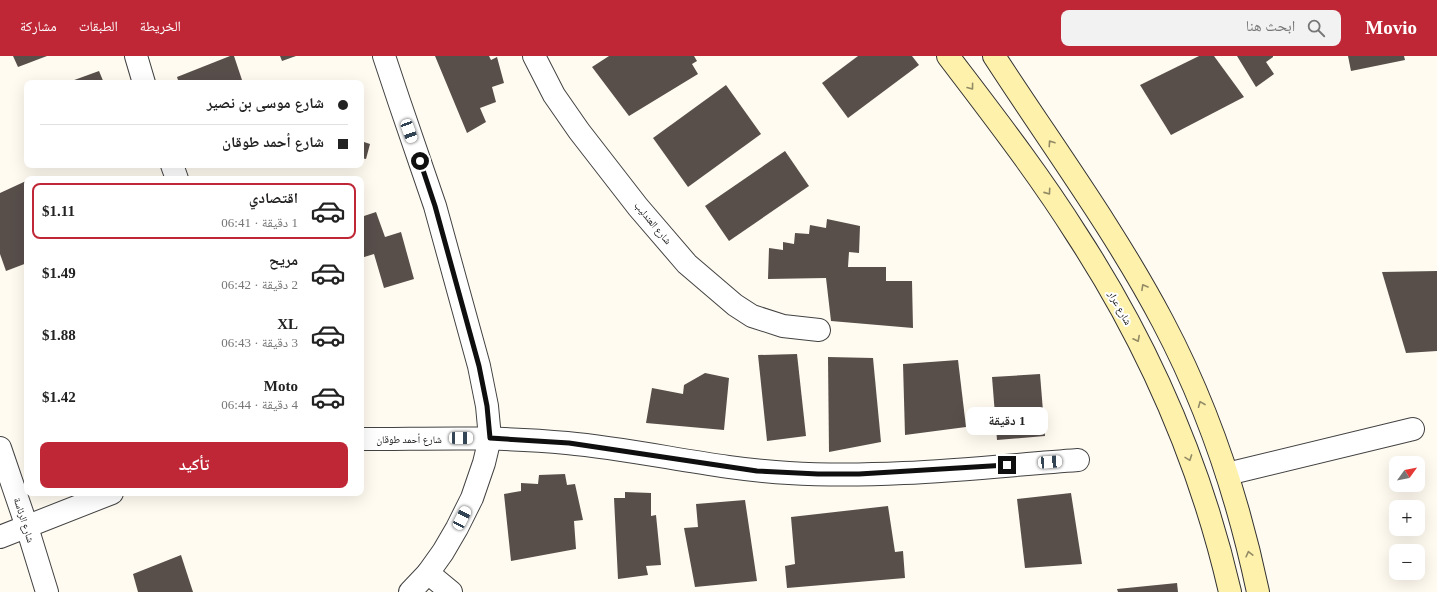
<!DOCTYPE html>
<html lang="ar">
<head>
<meta charset="utf-8">
<style>
  :root { --surface:#fff; --page:#f2f2f2; --text:#222; --muted:#767676; --line:#e0e0e0; --accent:#bf2636 }
  body { margin:0; font-family:"Times New Roman","Noto Naskh Arabic",serif; background:var(--page); color:var(--text); direction:rtl; height:100vh; display:flex; flex-direction:column; font-size:15px; white-space:nowrap }
  * { box-sizing:border-box; margin:0 }
  p { font-size:13px; color:var(--muted) }
  .icon { flex:none; width:22px; height:22px; fill:none; stroke:currentColor; stroke-width:2; stroke-linecap:round; stroke-linejoin:round }
  .map { position:relative; flex:1; overflow:hidden; direction:ltr }
  .drawer { position:absolute; left:24px; top:120px; width:340px; height:320px; display:flex; flex-direction:column; background:var(--surface); border-radius:8px; box-shadow:0 4px 16px #0002; direction:rtl }
  .drawer>* { flex:none }
  .banner { position:absolute; left:24px; top:24px; width:340px; height:88px; border-radius:8px; box-shadow:0 4px 16px #0002; direction:rtl; display:grid; align-content:center; height:88px; padding:0 16px; background:var(--surface) }
  .needle { width:26px; rotate:57deg }
  .tools { position:absolute; left:1389px; top:400px; display:grid; gap:8px }
  .tools a { display:grid; place-items:center; width:36px; height:36px; border-radius:8px; background:var(--surface); box-shadow:0 4px 16px #0002; font-size:20px }
  .end { position:absolute; width:18px; height:18px; margin:-9px; border:5px solid #0f0f0f; background:#fff; box-shadow:0 0 0 2px #fff }
  .from { border-radius:50% }
  .bubble { position:absolute; height:28px; border-radius:8px; background:var(--surface); box-shadow:0 4px 16px #0002; font-size:13px; font-weight:800; line-height:28px; text-align:center; direction:rtl }
  .car { position:absolute; width:12px; height:24px; margin:-12px -6px; border-radius:5px; box-shadow:0 0 3px 1px #0007; background:linear-gradient(#fff 24%,#345 0 40%,#fff 0 76%,#345 0 86%,#fff 0) }
  .banner b { display:flex; align-items:center; gap:14px; height:38px; font-size:15px }
  .banner b+b { border-top:1px solid var(--line) }
  .banner i { width:10px; height:10px; background:var(--text) }
  ul { padding:7px 0 0; list-style:none }
  li { display:flex; align-items:center; gap:12px; height:56px; margin:0 8px 6px; padding:0 8px; border:2px solid transparent; border-radius:8px }
  li div { flex:1 }
  li b { display:block; font-size:15px }
  li em { font-style:normal; font-weight:800 }
  li.on { border-color:var(--accent) }
  li>.icon { width:36px; height:36px; stroke-width:1.5 }
  .action { display:flex; gap:8px; margin-top:auto; padding:8px 16px }
  .action a { flex:1; height:46px; border-radius:8px; background:var(--accent); color:#fff; font-size:16px; font-weight:800; line-height:46px; text-align:center }
  header { display:flex; align-items:center; gap:24px; box-sizing:border-box; height:56px; padding:0 20px; background:var(--accent); color:#fff }
  header strong { font-size:19px }
  nav { display:flex; gap:22px; margin-inline-start:auto; font-size:14px }
  .search { width:280px; height:36px; background:var(--page); display:flex; align-items:center; gap:10px; box-sizing:border-box; padding:0 14px; border-radius:8px; color:var(--muted); font-size:15px }
  .map>svg:first-child { display:block }
  .building { fill:#584f4b }
  .lines { fill:none; stroke-linecap:round; stroke-linejoin:round }
  .minor-casing { stroke:#424242; stroke-width:24 }
  .secondary-casing { stroke:#313131; stroke-width:24 }
  .minor { stroke:#fff; stroke-width:22 }
  .secondary { stroke:#fef1ac; stroke-width:22 }
  .oneway { stroke:#928b65 }
  .route { stroke:#0f0f0f; stroke-width:5 }
  .labels { text-anchor:middle; dominant-baseline:central; stroke-width:4; stroke-linejoin:round; paint-order:stroke }
  .street-label { font-size:10px; fill:#0f0f0f; stroke:#fff }
</style>
</head>
<body>
<header>
<strong>Movio</strong>
<div class="search"><svg class="icon" aria-label="search" viewBox="0 0 24 24"><circle cx="10" cy="10" r="6"/><path d="M15 15l6 6"/></svg>ابحث هنا</div>
<nav><a>الخريطة</a><a>الطبقات</a><a>مشاركة</a></nav>
</header>
<div class="map">
<svg width="1437" height="536" viewBox="0 0 1437 536">
  <rect width="100%" height="100%" fill="#fffbf1"/>
  <g class="building">
    <polygon points="13,0 47,0 18,11"/>
    <polygon points="230,0 234,0 243,27 179,27 177,21"/>
    <polygon points="280,0 296,0 282,5"/>
    <polygon points="435,0 489,0 491,4 497,1 504,27 492,31 496,46 480,52 486,66 467,77"/>
    <polygon points="609,0 694,0 697,5 692,8 698,18 629,60 592,11"/>
    <polygon points="858,0 912,0 919,9 848,62 822,27"/>
    <polygon points="1199,0 1214,0 1244,41 1171,79 1140,29"/>
    <polygon points="1237,0 1273,0 1273,1 1266,6 1274,18 1256,31"/>
    <polygon points="1348,0 1404,0 1405,4 1351,15"/>
    <polygon points="99,15 104,27 66,27"/>
    <polygon points="726,29 761,78 688,131 653,82"/>
    <polygon points="361,77 364,86 370,88 366,103 361,102"/>
    <polygon points="785,95 809,130 729,185 705,150"/>
    <polygon points="26,125 27,207 6,215 0,198 0,137"/>
    <polygon points="376,156 385,181 401,176 414,223 384,232 374,198 361,202 361,161"/>
    <polygon points="827,163 860,170 859,197 849,196 848,211 886,211 886,225 912,225 913,272 831,265 826,222 768,223 769,192 783,194 783,186 794,188 795,177 809,178 810,169 826,172"/>
    <polygon points="1437,215 1437,295 1406,297 1382,216"/>
    <polygon points="797,298 806,380 767,385 758,299"/>
    <polygon points="828,301 873,302 881,386 829,396"/>
    <polygon points="958,304 966,371 905,379 903,308"/>
    <polygon points="705,317 729,322 724,374 646,367 652,332 683,338 684,329"/>
    <polygon points="1040,318 1045,380 997,384 992,321"/>
    <polygon points="565,418 567,429 575,428 583,464 574,465 576,493 511,505 504,438 521,435 521,427 538,428 539,419"/>
    <polygon points="625,436 651,437 651,460 656,459 661,509 646,510 648,519 618,523 614,442 625,442"/>
    <polygon points="1071,437 1082,508 1025,512 1017,443"/>
    <polygon points="745,444 757,525 695,531 684,472 698,471 696,448"/>
    <polygon points="888,450 895,496 903,495 905,522 787,532 785,510 795,508 791,461"/>
    <polygon points="181,499 193,536 138,536 133,518"/>
    <polygon points="1177,527 1178,536 1118,536 1117,533"/>
  </g>
  <g class="lines">
    <g class="minor-casing">
      <g id="minor">
        <polyline points="136,0 144,27"/>
        <polyline points="384,0 399,45 435,150 479,310 487,350 490,382 484,407 472,442 457,472 443,496 428,517 410,536"/>
        <polyline points="534,0 554,39 579,75 638,151 687,208 735,249 752,260 783,270 819,274"/>
        <polyline points="172,109 177,123"/>
        <path d="M361 383C430 383 499 380 567 387 642 394 715 413 789 417 885 423 983 411 1078 404"/>
        <polyline points="0,392 27,471 47,536"/>
        <polyline points="1227,418 1413,373"/>
        <polyline points="0,481 112,437"/>
        <polyline points="428,517 451,536"/>
      </g>
    </g>
    <g class="secondary-casing">
      <g id="secondary">
        <path d="M948 0C992 58 1038 117 1077 179 1148 288 1201 410 1230 536"/>
        <path d="M994 0C1051 88 1114 173 1163 266 1208 351 1238 441 1258 536"/>
      </g>
    </g>
    <use href="#minor" class="minor"/>
    <use href="#secondary" class="secondary"/>
  </g>
  <defs><path id="oneway-chevron" d="M-2-3.5L2.5 0L-2 3.5" fill="none" stroke-width="1.6" stroke-linecap="round" stroke-linejoin="round"/></defs>
  <g class="oneway">
    <use href="#oneway-chevron" transform="translate(971 31) rotate(53)"/>
    <use href="#oneway-chevron" transform="translate(1051 87) rotate(-124)"/>
    <use href="#oneway-chevron" transform="translate(1048 136) rotate(55)"/>
    <use href="#oneway-chevron" transform="translate(1144 231) rotate(-119)"/>
    <use href="#oneway-chevron" transform="translate(1137 283) rotate(63)"/>
    <use href="#oneway-chevron" transform="translate(1201 348) rotate(-112)"/>
    <use href="#oneway-chevron" transform="translate(1189 402) rotate(70)"/>
    <use href="#oneway-chevron" transform="translate(1249 498) rotate(-104)"/>
  </g>
  <g class="lines">
    <polyline class="route" points="420,105 435,150 479,310 487,350 490,382 569,387 757,415 818,418 859,418 1007,409"/>
  </g>
  <g class="labels">
    <g class="street-label">
      <text transform="translate(653 167) rotate(50)">شارع العندليب</text>
      <text transform="translate(1120 252) rotate(61)">شارع عرار</text>
      <text x="409" y="383">شارع أحمد طوقان</text>
      <text transform="translate(24 464) rotate(72)">شارع الرئاسة</text>
    </g>
  </g>
</svg>
<div class="tools">
<a><svg class="needle" viewBox="-14 -14 28 28"><path d="M0-13l5 13h-10z" fill="#e53935"/><path d="M0 13l5-13h-10z" fill="#767676"/></svg></a>
<a>+</a>
<a>−</a>
</div>
<i class="end from" style="left:420px;top:105px"></i>
<i class="end" style="left:1007px;top:409px"></i>
<div class="bubble" style="left:966px;top:351px;width:82px">1 دقيقة</div>
<i class="car" style="left:409px;top:75px;rotate:160deg"></i>
<i class="car" style="left:461px;top:382px;rotate:90deg"></i>
<i class="car" style="left:1050px;top:406px;rotate:86deg"></i>
<i class="car" style="left:462px;top:462px;rotate:27deg"></i>
<div class="banner">
<b><i class="from"></i>شارع موسى بن نصير</b>
<b><i></i>شارع أحمد طوقان</b>
</div>
<section class="drawer">
<ul>
<li class="on"><svg class="icon" aria-label="car" viewBox="0 0 24 24"><path d="M5 17H2v-5l4-1 3-4h7l3 4 3 1v5h-3M9 17h6M6 11h13"/><circle cx="7" cy="17" r="2"/><circle cx="17" cy="17" r="2"/></svg><div><b>اقتصادي</b><p>1 دقيقة · 06:41</p></div><em>$1.11</em></li>
<li><svg class="icon" aria-label="car" viewBox="0 0 24 24"><path d="M5 17H2v-5l4-1 3-4h7l3 4 3 1v5h-3M9 17h6M6 11h13"/><circle cx="7" cy="17" r="2"/><circle cx="17" cy="17" r="2"/></svg><div><b>مريح</b><p>2 دقيقة · 06:42</p></div><em>$1.49</em></li>
<li><svg class="icon" aria-label="car" viewBox="0 0 24 24"><path d="M5 17H2v-5l4-1 3-4h7l3 4 3 1v5h-3M9 17h6M6 11h13"/><circle cx="7" cy="17" r="2"/><circle cx="17" cy="17" r="2"/></svg><div><b>XL</b><p>3 دقيقة · 06:43</p></div><em>$1.88</em></li>
<li><svg class="icon" aria-label="car" viewBox="0 0 24 24"><path d="M5 17H2v-5l4-1 3-4h7l3 4 3 1v5h-3M9 17h6M6 11h13"/><circle cx="7" cy="17" r="2"/><circle cx="17" cy="17" r="2"/></svg><div><b>Moto</b><p>4 دقيقة · 06:44</p></div><em>$1.42</em></li>
</ul>
<div class="action"><a>تأكيد</a></div>
</section>
</div>
</body>
</html>
